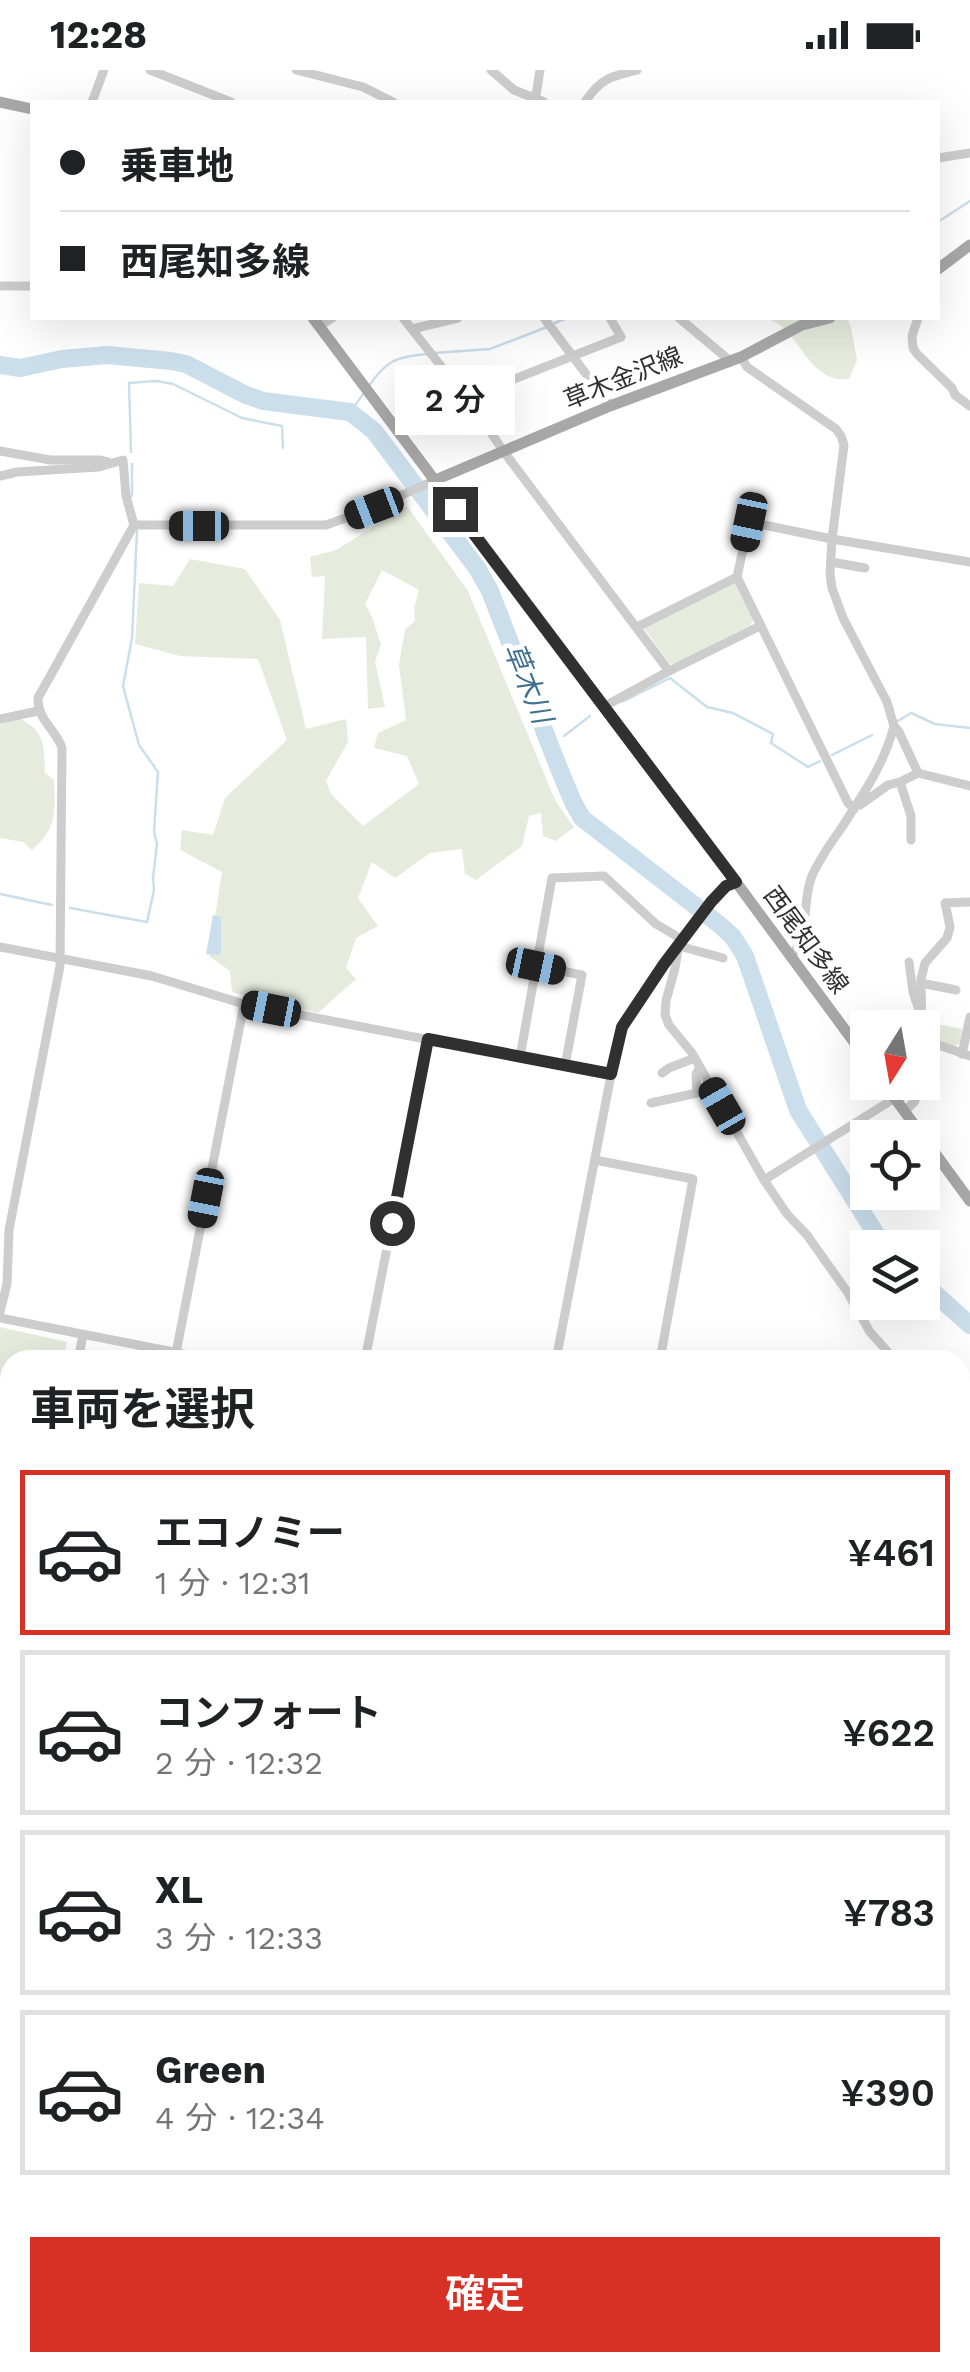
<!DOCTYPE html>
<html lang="ja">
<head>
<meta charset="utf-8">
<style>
  :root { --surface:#fff; --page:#f2f2f2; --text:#202124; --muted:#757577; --line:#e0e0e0; --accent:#d93025 }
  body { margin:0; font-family:"Work Sans","Noto Sans JP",sans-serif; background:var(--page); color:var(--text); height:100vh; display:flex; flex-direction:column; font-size:38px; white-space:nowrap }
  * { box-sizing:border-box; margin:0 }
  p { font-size:32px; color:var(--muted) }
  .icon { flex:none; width:55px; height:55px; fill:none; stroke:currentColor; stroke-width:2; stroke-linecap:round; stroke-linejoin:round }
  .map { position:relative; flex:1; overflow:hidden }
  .sheet { position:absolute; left:0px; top:1280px; width:970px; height:1022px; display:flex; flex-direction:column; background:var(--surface); border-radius:30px 30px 0 0; box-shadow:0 10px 40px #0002 }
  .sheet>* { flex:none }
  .guide { position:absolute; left:30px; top:30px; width:910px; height:220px; border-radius:0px; box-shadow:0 10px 40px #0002; display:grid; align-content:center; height:220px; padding:0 30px; background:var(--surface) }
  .needle { width:65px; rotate:191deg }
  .fabs { position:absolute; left:850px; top:940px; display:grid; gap:20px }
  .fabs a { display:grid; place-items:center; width:90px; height:90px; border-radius:0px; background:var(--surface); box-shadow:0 10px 40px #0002; font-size:50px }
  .end { position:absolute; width:45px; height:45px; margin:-22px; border:12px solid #303030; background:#fff; box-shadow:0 0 0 5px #fff }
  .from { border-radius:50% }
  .bubble { position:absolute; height:70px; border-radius:0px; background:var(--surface); box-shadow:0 10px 40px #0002; font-size:32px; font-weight:600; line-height:70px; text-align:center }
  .car { position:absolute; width:30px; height:60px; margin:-30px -15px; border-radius:12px; box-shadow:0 0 8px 2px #0007; background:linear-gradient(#222 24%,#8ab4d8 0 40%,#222 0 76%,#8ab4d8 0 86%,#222 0) }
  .guide b { display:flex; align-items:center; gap:35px; height:95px; font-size:38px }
  .guide b+b { border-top:2px solid var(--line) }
  .guide i { width:25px; height:25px; background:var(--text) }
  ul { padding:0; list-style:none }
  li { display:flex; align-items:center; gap:30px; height:165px; margin:0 20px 15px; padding:0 10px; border:5px solid var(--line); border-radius:0px }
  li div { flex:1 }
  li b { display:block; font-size:38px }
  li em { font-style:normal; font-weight:600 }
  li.on { border-color:var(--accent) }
  li>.icon { width:90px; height:90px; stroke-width:1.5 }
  h2 { padding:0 30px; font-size:45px; line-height:120px }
  .cta { display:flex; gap:20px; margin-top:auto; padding:20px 30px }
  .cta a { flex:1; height:115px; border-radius:0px; background:var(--accent); color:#fff; font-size:40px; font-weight:600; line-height:115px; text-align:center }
  .status { display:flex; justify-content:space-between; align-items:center; height:70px; padding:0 50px; background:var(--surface); direction:ltr }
  .status svg { height:28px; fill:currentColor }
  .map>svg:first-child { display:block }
  .green { fill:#e5ecde }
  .water { fill:#cbdeeb }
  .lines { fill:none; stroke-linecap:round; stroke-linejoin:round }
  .stream { stroke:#cbdeeb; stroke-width:2.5 }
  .canal { stroke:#cbdeeb; stroke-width:10 }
  .river { stroke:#cbdeeb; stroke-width:18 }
  .minor { stroke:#cdcdcd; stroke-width:9 }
  .major { stroke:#a8a8a8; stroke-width:11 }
  .route { stroke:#303030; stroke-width:12 }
  .labels { text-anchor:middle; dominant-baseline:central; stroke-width:10; stroke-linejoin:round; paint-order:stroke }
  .street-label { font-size:25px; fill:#303030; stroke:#fff }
  .water-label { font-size:28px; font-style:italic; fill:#41708f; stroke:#fff }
</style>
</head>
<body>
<div class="status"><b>12:28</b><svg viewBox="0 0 49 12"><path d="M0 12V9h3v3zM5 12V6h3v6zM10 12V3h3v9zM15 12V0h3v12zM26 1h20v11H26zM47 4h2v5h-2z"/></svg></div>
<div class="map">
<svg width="970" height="2302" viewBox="0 0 970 2302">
  <rect width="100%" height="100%" fill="#fff"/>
  <g class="green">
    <path d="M766 248H847L851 257 857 290 849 309C813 313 804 275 781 256 776 252 771 250 766 248Z"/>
    <polygon points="407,436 468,521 556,732 574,757 556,771 543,766 541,743 529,746 522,776 476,810 465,804 462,779 430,783 395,808 372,792 358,828 378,856 356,868 346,898 356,909 318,943 232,922 230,901 209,886 222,802 180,780 182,760 213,765 225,728 287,670 258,589 180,586 135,574 139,513 173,516 190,489 245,499 280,550 306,659 346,649 348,672 326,711 331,724 363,756 419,714 407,686 374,678 378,663 406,650 399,595 405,559 415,551 414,538 419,520 382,500 365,534 372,547 381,575 375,591 385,637 368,639 366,567 322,569 325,506 312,507 310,487 336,480"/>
    <polygon points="734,511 753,549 751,555 674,594 669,593 643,557"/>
    <path d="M19 648C46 662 44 675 45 703L54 710C55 743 58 757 32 780L23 772 0 768V654Z"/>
    <polygon points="943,955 962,959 960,973 954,976 927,965 927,957"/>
    <polygon points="0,1257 67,1272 63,1290 10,1290 10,1421 0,1420"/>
    <polygon points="970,1847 970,1916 960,1924 960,1854"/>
    <polygon points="960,2189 970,2197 970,2293 953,2302 391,2302 393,2292 960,2292"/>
    <polygon points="297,2293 360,2293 358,2302 298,2302 301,2300"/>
  </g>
  <g class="water">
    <polygon points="213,845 221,847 221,883 219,885 206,884"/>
    <polygon points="970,1932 970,2188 960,2179 969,2161 960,2108 960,1939"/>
  </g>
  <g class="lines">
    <g class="stream">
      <polyline points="938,152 970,131"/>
      <polyline points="555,253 567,248"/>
      <polyline points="435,283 490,279 547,257"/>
      <path d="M368 317C387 290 395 287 427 284"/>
      <polyline points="350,342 364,323"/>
      <polyline points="131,382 129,313 156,311 173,314 242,348 282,356 283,378"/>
      <polyline points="132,394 132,426"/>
      <polyline points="622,632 670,608 707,637 733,643 773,664 771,673 808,697 820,691"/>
      <polyline points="898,651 911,643 935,654 970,658"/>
      <polyline points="564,666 590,646"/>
      <polyline points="832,685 872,665"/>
      <polyline points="0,824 52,835"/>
      <polyline points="70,838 147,852 154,820 153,808 157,774 154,762 158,702 139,675 123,616 132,568 137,460"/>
    </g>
    <g class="canal">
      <polyline points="960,1835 970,1827"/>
      <polyline points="376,2302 379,2292"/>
    </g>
    <g class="river">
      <polyline points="0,295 20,298 62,289 107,285 171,291 186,294 246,325 263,331 350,342 374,361 477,498 490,521 558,696 573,732 582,748 720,855 733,867 745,886 798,1040 876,1164 888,1178"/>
      <polyline points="922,1212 970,1255"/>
      <polyline points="0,2300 4,2302"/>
    </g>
    <g class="minor">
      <polyline points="150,0 231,32"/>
      <polyline points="296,0 363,17 393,32"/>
      <polyline points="491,0 514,20 544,32"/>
      <polyline points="92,32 104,0"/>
      <polyline points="535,32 540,0"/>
      <path d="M585 32C600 9 611 6 637 0"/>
      <polyline points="938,88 970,83"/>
      <polyline points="0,216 32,216"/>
      <polyline points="403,248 474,338 504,382 669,601"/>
      <polyline points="544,248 610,336"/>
      <polyline points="679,248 729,290"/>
      <polyline points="918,248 912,266 913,278 917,284 952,318 955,325 970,336"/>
      <polyline points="320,256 332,248"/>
      <polyline points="412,259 458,248"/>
      <polyline points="741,287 747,297 836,359 841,366 844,375 832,469 830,504 832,518 843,548 887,632 894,656 899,662 918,703"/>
      <polyline points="466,328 621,267 610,248"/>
      <polyline points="0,381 50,390 99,390 108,392"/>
      <path d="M0 406 17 402 99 397 123 390 126 426 134 455 38 628C37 650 56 659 62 678L60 896 9 1160 7 1214 0 1242"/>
      <polyline points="134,455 326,455 373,438 433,411"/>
      <polyline points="831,492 865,498"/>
      <polyline points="637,557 737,507"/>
      <polyline points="605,636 669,601 760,556"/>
      <polyline points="0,649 38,641"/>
      <polyline points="860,735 888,715 900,712"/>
      <polyline points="854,739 848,733 737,507 749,452 832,469 970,492"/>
      <polyline points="911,770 911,746 900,712 918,703 970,716"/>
      <polyline points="679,876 723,888"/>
      <polyline points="0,877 152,906 244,934 611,1005"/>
      <polyline points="678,880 675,898 666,931 665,945 669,955 692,983 764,1110 787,1144 807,1165 848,1223 870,1262 895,1290"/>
      <path d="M790 887C811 866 801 832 812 806 819 790 830 774 840 760 862 726 884 695 894 656"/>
      <polyline points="909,892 913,922 920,943"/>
      <polyline points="536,896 582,905 565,996"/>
      <polyline points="921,913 956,920"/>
      <polyline points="922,964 921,909 925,893 947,868 950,857 945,833 970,832"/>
      <polyline points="922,969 970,986"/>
      <polyline points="962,984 970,947"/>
      <polyline points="520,987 552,808 604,806 656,854 683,870"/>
      <polyline points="662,1003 669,998 695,988"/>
      <polyline points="651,1033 697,1023 696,1004 700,997"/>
      <polyline points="905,1041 915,1031 916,1012"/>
      <polyline points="595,1090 693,1109 660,1290"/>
      <polyline points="764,1110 895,1028"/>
      <polyline points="0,1248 214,1290"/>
      <polyline points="176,1283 244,934"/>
      <polyline points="78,1290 83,1265"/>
      <polyline points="365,1290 428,969"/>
      <path d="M556 1290 617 974C629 937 657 907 680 875 695 853 711 822 736 812"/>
      <polyline points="960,1396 970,1416"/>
      <polyline points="0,1426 10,1428"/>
      <polyline points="960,1521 970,1523"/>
      <polyline points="960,1796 970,1785"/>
      <polyline points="0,1874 10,1900"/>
      <polyline points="247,2292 249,2302"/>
    </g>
    <g class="major">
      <polyline points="0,32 32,39"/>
      <polyline points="938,199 970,175"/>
      <polyline points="313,248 736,812 868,991"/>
      <polyline points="433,411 610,336 741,287 802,255 830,248"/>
      <polyline points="883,1012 970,1131"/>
      <polyline points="0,1982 10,2001"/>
      <polyline points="160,2292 165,2302"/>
    </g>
  </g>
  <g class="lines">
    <polyline class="route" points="392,1153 428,969 611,1004 622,957 664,894 711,832 726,816 736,812 455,439"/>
  </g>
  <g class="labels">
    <g class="street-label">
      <text transform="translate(623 308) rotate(-22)">草木金沢線</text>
      <text transform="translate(806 870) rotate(54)">西尾知多線</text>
    </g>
    <g class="water-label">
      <text transform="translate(528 613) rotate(68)">草木川</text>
    </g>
  </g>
</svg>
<div class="fabs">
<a><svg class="needle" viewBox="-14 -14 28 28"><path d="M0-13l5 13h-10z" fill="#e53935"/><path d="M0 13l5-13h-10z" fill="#757577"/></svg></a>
<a><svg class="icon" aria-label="locate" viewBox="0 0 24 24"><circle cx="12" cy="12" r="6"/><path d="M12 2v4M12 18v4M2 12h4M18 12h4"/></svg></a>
<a><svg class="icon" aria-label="layers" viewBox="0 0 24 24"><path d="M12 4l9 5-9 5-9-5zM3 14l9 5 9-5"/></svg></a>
</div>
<i class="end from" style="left:392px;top:1153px"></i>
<i class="end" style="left:455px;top:439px"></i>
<div class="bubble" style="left:395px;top:295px;width:120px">2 分</div>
<i class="car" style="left:374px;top:438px;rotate:249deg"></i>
<i class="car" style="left:749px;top:452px;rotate:192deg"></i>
<i class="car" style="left:199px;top:456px;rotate:270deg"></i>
<i class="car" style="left:536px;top:896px;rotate:102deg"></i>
<i class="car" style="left:271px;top:939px;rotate:281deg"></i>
<i class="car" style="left:722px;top:1036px;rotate:330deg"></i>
<i class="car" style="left:206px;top:1128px;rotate:191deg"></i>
<div class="guide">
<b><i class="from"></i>乗車地</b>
<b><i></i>西尾知多線</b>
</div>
<section class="sheet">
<h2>車両を選択</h2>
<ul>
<li class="on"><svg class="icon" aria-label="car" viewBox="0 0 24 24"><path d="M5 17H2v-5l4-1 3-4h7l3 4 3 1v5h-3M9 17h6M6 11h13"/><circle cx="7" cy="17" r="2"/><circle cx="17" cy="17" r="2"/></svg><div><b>エコノミー</b><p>1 分 · 12:31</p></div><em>¥461</em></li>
<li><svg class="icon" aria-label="car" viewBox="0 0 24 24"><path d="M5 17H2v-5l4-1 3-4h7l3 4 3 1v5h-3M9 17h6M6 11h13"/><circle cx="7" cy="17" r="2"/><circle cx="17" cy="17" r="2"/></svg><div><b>コンフォート</b><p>2 分 · 12:32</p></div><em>¥622</em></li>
<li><svg class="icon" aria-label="car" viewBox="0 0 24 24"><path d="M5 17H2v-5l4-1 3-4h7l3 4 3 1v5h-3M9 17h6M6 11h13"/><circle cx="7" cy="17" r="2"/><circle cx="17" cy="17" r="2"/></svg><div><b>XL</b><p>3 分 · 12:33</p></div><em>¥783</em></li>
<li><svg class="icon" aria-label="car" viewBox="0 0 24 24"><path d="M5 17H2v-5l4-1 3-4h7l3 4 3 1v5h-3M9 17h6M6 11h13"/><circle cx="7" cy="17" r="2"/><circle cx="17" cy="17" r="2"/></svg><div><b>Green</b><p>4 分 · 12:34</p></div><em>¥390</em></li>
</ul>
<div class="cta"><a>確定</a></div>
</section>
</div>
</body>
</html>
